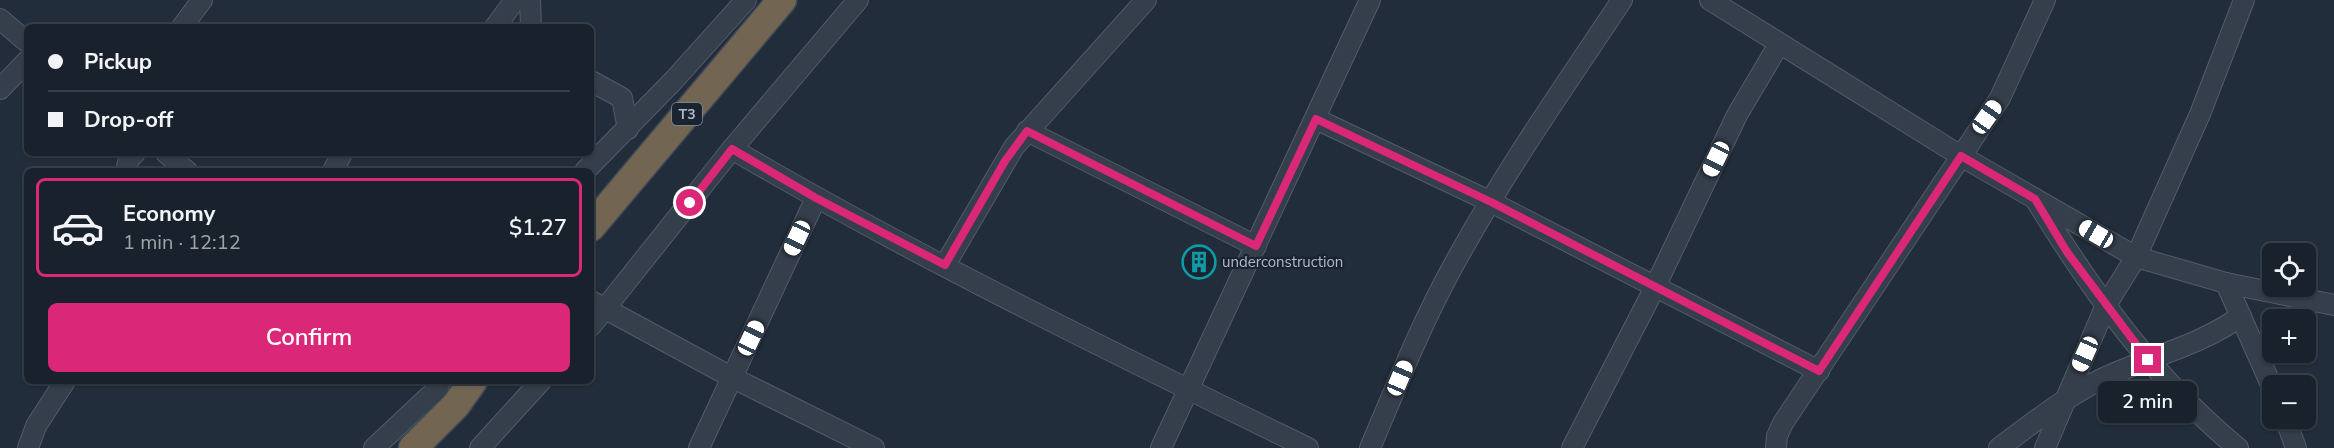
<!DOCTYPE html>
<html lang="en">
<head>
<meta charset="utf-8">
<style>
  :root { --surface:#19222c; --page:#222a34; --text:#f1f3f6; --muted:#9fa4a9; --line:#373f48; --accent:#db2777 }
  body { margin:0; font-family:"Nunito Sans",sans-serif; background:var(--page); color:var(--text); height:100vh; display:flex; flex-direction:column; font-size:22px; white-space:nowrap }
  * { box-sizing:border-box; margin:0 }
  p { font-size:20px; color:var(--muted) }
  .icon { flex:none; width:33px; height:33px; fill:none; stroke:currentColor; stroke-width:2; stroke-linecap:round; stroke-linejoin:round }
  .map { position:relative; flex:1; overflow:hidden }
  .panel { position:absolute; left:24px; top:168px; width:570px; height:216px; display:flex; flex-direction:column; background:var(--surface); border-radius:9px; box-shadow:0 2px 4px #0004,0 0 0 2px var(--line) }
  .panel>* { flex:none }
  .top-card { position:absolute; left:24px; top:24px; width:570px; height:132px; border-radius:9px; box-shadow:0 2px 4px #0004,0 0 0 2px var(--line); display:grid; align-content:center; height:132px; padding:0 24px; background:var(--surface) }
  .buttons { position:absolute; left:2262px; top:243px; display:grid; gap:12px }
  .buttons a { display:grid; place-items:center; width:54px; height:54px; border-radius:9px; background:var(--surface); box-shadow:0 2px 4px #0004,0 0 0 2px var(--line); font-size:30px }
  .end { position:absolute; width:27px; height:27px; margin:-14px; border:8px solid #db2777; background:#fff; box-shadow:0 0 0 3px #fff }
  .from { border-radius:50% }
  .bubble { position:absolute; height:42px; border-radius:9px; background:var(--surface); box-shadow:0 2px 4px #0004,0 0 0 2px var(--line); font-size:20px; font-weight:600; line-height:42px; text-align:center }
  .car { position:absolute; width:18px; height:36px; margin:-18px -9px; border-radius:8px; box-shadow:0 0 4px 2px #0007; background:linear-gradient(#fff 24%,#345 0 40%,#fff 0 76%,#345 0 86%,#fff 0) }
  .top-card b { display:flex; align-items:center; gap:21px; height:57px; font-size:22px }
  .top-card b+b { border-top:2px solid var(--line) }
  .top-card i { width:15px; height:15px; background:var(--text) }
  ul { padding:10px 0 0; list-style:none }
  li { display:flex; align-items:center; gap:18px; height:99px; margin:0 12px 9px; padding:0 12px; border:3px solid transparent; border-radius:9px }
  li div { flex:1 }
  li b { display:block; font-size:22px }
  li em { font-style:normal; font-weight:600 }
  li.on { border-color:var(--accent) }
  li>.icon { width:54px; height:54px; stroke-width:1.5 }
  .button { display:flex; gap:12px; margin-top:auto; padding:12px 24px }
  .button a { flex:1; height:69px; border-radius:9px; background:var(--accent); color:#fff; font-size:24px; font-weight:600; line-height:69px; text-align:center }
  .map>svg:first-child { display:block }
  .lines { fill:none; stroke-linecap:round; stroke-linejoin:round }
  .minor-casing { stroke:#535c69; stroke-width:22 }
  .highway-casing { stroke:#404956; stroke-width:31 }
  .minor { stroke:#353e4b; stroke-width:20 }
  .highway { stroke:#726552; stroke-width:28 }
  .route { stroke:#db2777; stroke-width:8 }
  .labels { text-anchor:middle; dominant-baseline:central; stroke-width:4.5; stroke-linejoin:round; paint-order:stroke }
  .shield { fill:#1a2330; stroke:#838c9a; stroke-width:1.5 }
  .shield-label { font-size:14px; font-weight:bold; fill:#b0b9c7 }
  .poi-label { font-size:15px; fill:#b0b9c7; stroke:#1a2330; text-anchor:start }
</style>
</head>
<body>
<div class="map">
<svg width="2334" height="448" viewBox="0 0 2334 448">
  <rect width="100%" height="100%" fill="#212d3b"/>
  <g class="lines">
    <g class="minor-casing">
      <g id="minor">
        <polyline points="530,0 531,27"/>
        <polyline points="1710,0 1961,156 2136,257 2226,283 2334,305"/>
        <polyline points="0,19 27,42"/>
        <polyline points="182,27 202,0"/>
        <polyline points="495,27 515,0"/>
        <polyline points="591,81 622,98 628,129"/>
        <polyline points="0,89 27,61"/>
        <polyline points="1316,119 1491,202 1819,371"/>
        <polyline points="1027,131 1256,246"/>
        <path d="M732 149C918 258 1114 353 1308 448"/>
        <polyline points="166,153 187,171"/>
        <polyline points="126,171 129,159 135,153"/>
        <polyline points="333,171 342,153"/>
        <polyline points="585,171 674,80 746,0"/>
        <path d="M2037 202C2093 293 2155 380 2238 448"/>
        <polyline points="945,265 1014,147 1146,0"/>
        <polyline points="2226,283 2272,387"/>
        <polyline points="591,301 733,378 874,448"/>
        <polyline points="591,326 732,149 858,0"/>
        <polyline points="2285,418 2296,448"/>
        <polyline points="28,448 36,426 65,381"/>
        <polyline points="374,448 438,388 440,381"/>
        <polyline points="480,448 541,381"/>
        <polyline points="699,448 816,198"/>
        <polyline points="1161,448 1370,0"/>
        <path d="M1370 448C1396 387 1421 324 1453 266 1503 174 1564 87 1622 0"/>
        <polyline points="1572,448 1655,287 1737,115 1779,44"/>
        <polyline points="1776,448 1777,436 1783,423 2000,98 2045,0"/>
        <path d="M1999 448C2035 421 2074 390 2115 373 2159 354 2202 344 2241 316"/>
        <polyline points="2045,448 2106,305 2136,257 2200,114 2244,0"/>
      </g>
    </g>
    <g class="highway-casing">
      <g id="highway">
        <polyline points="591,227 782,0"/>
        <polyline points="413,448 456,405 473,381"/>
      </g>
    </g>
    <use href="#minor" class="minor"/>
    <use href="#highway" class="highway"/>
  </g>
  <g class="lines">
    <polyline class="route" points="690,203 732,149 816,198 945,265 1005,161 1027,131 1256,246 1316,119 1491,202 1819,371 1961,156 2035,199 2067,252 2148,360"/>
  </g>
  <defs>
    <g id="building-ring" transform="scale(1.725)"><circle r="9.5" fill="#1a2330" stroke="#0f9aa8" stroke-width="1.5"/><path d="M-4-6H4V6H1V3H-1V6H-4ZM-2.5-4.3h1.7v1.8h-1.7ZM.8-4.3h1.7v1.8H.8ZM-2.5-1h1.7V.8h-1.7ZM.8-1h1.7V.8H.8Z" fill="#0f9aa8"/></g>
  </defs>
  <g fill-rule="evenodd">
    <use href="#building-ring" x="1199" y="262"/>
  </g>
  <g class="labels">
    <rect class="shield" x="672" y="103" width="30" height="22" rx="4.5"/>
    <g class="shield-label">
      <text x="687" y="114">T3</text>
    </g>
    <g class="poi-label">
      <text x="1222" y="262">underconstruction</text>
    </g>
  </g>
</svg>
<div class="buttons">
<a><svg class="icon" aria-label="locate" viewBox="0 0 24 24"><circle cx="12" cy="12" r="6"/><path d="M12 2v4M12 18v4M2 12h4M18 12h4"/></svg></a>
<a>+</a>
<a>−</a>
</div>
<i class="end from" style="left:690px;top:203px"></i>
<i class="end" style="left:2148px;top:360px"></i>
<div class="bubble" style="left:2098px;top:381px;width:99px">2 min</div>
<i class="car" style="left:1987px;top:117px;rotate:35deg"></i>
<i class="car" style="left:1716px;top:159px;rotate:206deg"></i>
<i class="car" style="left:2096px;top:234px;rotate:300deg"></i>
<i class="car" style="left:797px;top:238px;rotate:205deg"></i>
<i class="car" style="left:751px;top:338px;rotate:25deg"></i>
<i class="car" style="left:2085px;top:354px;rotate:204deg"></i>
<i class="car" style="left:1400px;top:378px;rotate:23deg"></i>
<div class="top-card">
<b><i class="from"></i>Pickup</b>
<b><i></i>Drop-off</b>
</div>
<section class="panel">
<ul>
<li class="on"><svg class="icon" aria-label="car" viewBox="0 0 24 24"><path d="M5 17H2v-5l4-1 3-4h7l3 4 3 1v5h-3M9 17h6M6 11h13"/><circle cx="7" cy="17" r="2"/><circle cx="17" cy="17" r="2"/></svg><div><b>Economy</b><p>1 min · 12:12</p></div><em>$1.27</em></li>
</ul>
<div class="button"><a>Confirm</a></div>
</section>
</div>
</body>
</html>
